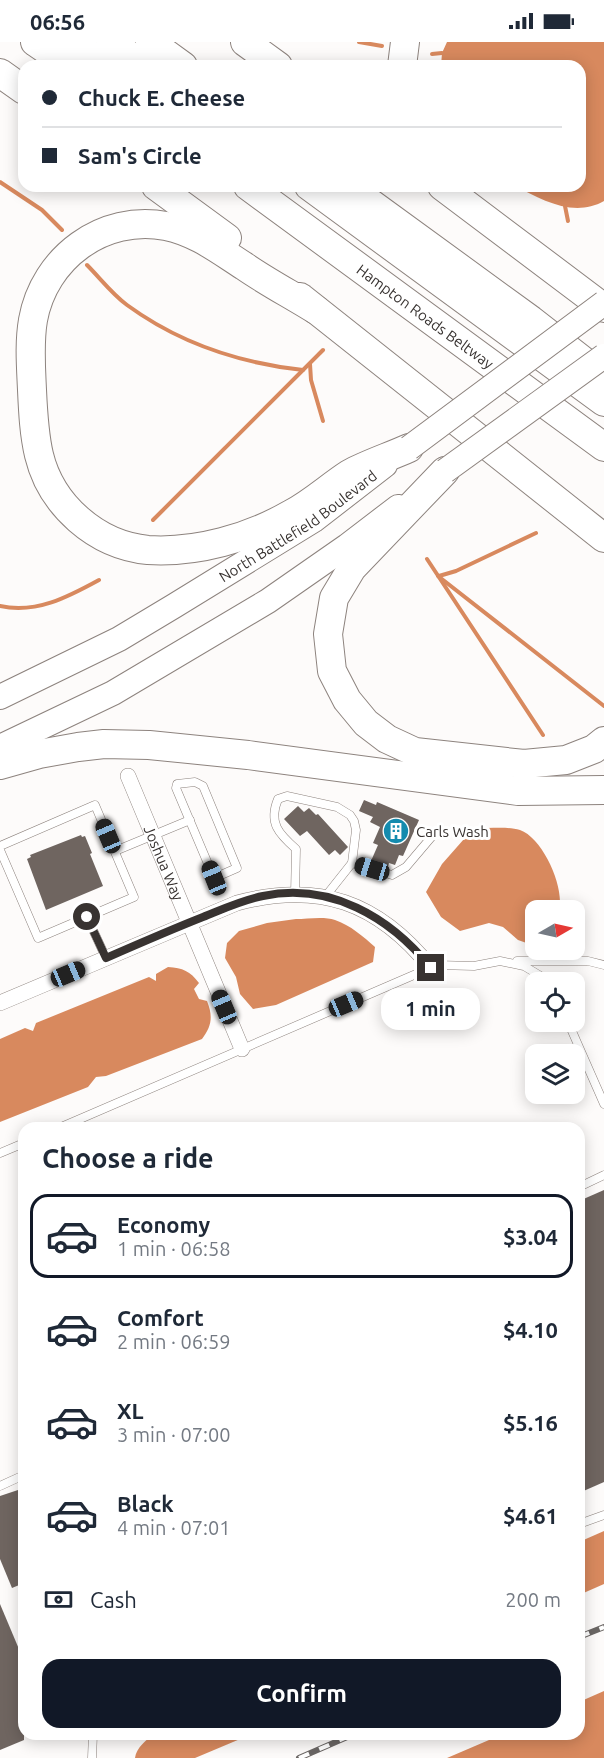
<!DOCTYPE html>
<html lang="en">
<head>
<meta charset="utf-8">
<style>
  :root { --surface:#fff; --page:#f2f2f3; --text:#1f2937; --muted:#747a83; --line:#e0e1e3; --accent:#111827 }
  body { margin:0; font-family:Ubuntu,sans-serif; background:var(--page); color:var(--text); height:100vh; display:flex; flex-direction:column; font-size:22px; white-space:nowrap }
  * { box-sizing:border-box; margin:0 }
  p { font-size:20px; color:var(--muted) }
  .icon { flex:none; width:33px; height:33px; fill:none; stroke:currentColor; stroke-width:2; stroke-linecap:round; stroke-linejoin:round }
  .map { position:relative; flex:1; overflow:hidden }
  .drawer { position:absolute; left:18px; top:1080px; width:567px; height:618px; display:flex; flex-direction:column; background:var(--surface); border-radius:18px; box-shadow:0 3px 15px #0003 }
  .drawer>* { flex:none }
  .guide { position:absolute; left:18px; top:18px; width:568px; height:132px; border-radius:18px; box-shadow:0 3px 15px #0003; display:grid; align-content:center; height:132px; padding:0 24px; background:var(--surface) }
  .needle { width:39px; rotate:81deg }
  .fabs { position:absolute; left:525px; top:858px; display:grid; gap:12px }
  .fabs a { display:grid; place-items:center; width:60px; height:60px; border-radius:12px; background:var(--surface); box-shadow:0 3px 15px #0003; font-size:30px }
  .end { position:absolute; width:27px; height:27px; margin:-14px; border:8px solid #383331; background:#fff; box-shadow:0 0 0 3px #fff }
  .from { border-radius:50% }
  .bubble { position:absolute; height:42px; border-radius:18px; background:var(--surface); box-shadow:0 3px 15px #0003; font-size:20px; font-weight:700; line-height:42px; text-align:center }
  .car { position:absolute; width:18px; height:36px; margin:-18px -9px; border-radius:8px; box-shadow:0 0 4px 2px #0007; background:linear-gradient(#222 24%,#8ab4d8 0 40%,#222 0 76%,#8ab4d8 0 86%,#222 0) }
  .guide b { display:flex; align-items:center; gap:21px; height:57px; font-size:22px }
  .guide b+b { border-top:2px solid var(--line) }
  .guide i { width:15px; height:15px; background:var(--text) }
  ul { padding:0; list-style:none }
  li { display:flex; align-items:center; gap:18px; height:84px; margin:0 12px 9px; padding:0 12px; border:3px solid transparent; border-radius:18px }
  li div { flex:1 }
  li b { display:block; font-size:22px }
  li em { font-style:normal; font-weight:700 }
  li.current { border-color:var(--accent) }
  li>.icon { width:54px; height:54px; stroke-width:1.5 }
  h2 { padding:0 24px; font-size:27px; line-height:72px }
  .pay { display:flex; align-items:center; gap:15px; height:66px; padding:0 24px; font-size:22px }
  .pay p { margin-inline-start:auto }
  .action { display:flex; gap:12px; margin-top:auto; padding:12px 24px }
  .action a { flex:1; height:69px; border-radius:18px; background:var(--accent); color:#fff; font-size:24px; font-weight:700; line-height:69px; text-align:center }
  .status { display:flex; justify-content:space-between; align-items:center; height:42px; padding:0 30px; background:var(--surface); direction:ltr }
  .status svg { height:16px; fill:currentColor }
  .map>svg:first-child { display:block }
  .water { fill:#d8895e }
  .lines { fill:none; stroke-linecap:round; stroke-linejoin:round }
  .stream { stroke:#d8895e; stroke-width:4 }
  .building { fill:#6f6560 }
  .lane-casing { stroke:#8d837e; stroke-width:9 }
  .street-casing { stroke:#8d837e; stroke-width:16 }
  .primary-casing { stroke:#8d837e; stroke-width:26 }
  .highway-casing { stroke:#8d837e; stroke-width:30 }
  .lane { stroke:#fff; stroke-width:8 }
  .street { stroke:#fff; stroke-width:15 }
  .primary { stroke:#fff; stroke-width:24 }
  .highway { stroke:#fff; stroke-width:28 }
  .rail-casing { stroke:#6a6664; stroke-width:6 }
  .rail { stroke:#fff; stroke-width:4; stroke-dasharray:11; stroke-linecap:butt }
  .primary-bridge-casing { stroke:#8d837e; stroke-width:26; stroke-linecap:butt }
  .primary-bridge { stroke:#fff; stroke-width:24 }
  .route { stroke:#383331; stroke-width:8 }
  .labels { text-anchor:middle; dominant-baseline:central; stroke-width:6; stroke-linejoin:round; paint-order:stroke }
  .street-label { font-size:15px; fill:#383331; stroke:#fff }
  .poi-label { font-size:15px; fill:#383331; stroke:#fff; text-anchor:start }
</style>
</head>
<body>
<div class="status"><b>06:56</b><svg viewBox="0 0 49 12"><path d="M0 12V9h3v3zM5 12V6h3v6zM10 12V3h3v9zM15 12V0h3v12zM26 1h20v11H26zM47 4h2v5h-2z"/></svg></div>
<div class="map">
<svg width="604" height="1716" viewBox="0 0 604 1716">
  <rect width="100%" height="100%" fill="#fdfbfa"/>
  <g class="water">
    <path d="M447 0H604V159C574 176 542 158 515 144H580V24H441L442 11Z"/>
    <path d="M487 786C497 786 510 785 520 788 543 796 565 846 559 868H536L535 904 518 898 503 885 489 881 460 889 441 875 426 850 442 822 464 797Z"/>
    <path d="M296 877C307 877 324 874 335 878 350 883 364 895 375 905L373 920 276 963 253 967 240 952 236 935 225 916 227 901 239 889 267 881Z"/>
    <path d="M168 925C183 926 190 929 199 941L194 947 199 957 207 959C213 974 212 984 202 997L106 1034 96 1035 88 1045 0 1080V997L25 986 33 989 36 981 149 935 156 939V932Z"/>
    <polygon points="604,1489 604,1542 579,1553 579,1500"/>
    <polygon points="604,1649 604,1716 447,1716 503,1692 579,1692 579,1660"/>
    <path d="M154 1692H252L195 1716H135C136 1706 147 1697 154 1692Z"/>
  </g>
  <g class="lines">
    <g class="stream">
      <polyline points="359,0 382,4"/>
      <polyline points="432,12 442,11"/>
      <polyline points="0,140 42,168 62,188"/>
      <polyline points="565,164 568,179"/>
      <path d="M87 223C100 236 112 252 127 263 179 301 239 321 303 328"/>
      <polyline points="310,322 311,338 323,379"/>
      <polyline points="153,478 323,308"/>
      <polyline points="427,517 543,693"/>
      <polyline points="438,534 604,664"/>
      <polyline points="439,534 456,529 536,491"/>
      <path d="M0 564C36 572 68 555 99 538"/>
    </g>
  </g>
  <g class="building">
    <polygon points="364,758 376,763 377,760 419,778 403,814 399,813 395,823 389,821 388,825 371,819 378,803 373,801 380,785 370,780 373,775 359,769"/>
    <polygon points="298,764 304,770 309,766 316,773 318,772 348,805 340,813 335,808 329,813 307,789 300,794 284,777"/>
    <polygon points="81,793 82,795 85,794 92,811 90,812 103,844 46,868 27,817 31,815 30,813"/>
    <polygon points="604,1148 604,1440 579,1451 579,1159"/>
    <polygon points="24,1446 24,1541 12,1546 0,1517 0,1454"/>
    <polygon points="0,1562 24,1619 24,1698 0,1708"/>
  </g>
  <g class="lines">
    <g class="lane-casing">
      <g id="lane">
        <polygon points="195,740 203,744 237,826 214,836 176,746 177,742"/>
        <polyline points="0,804 95,763 134,855 38,896 0,808"/>
        <polyline points="115,809 190,778"/>
        <polyline points="352,821 392,833 406,825 434,792"/>
        <path d="M295 852 296 807C279 792 268 781 278 757L287 754 337 765 350 773 354 779 356 788 352 821 325 855"/>
        <polyline points="87,875 106,916"/>
        <polyline points="517,919 588,919 604,923"/>
        <polyline points="568,980 604,1062"/>
        <polyline points="59,1086 437,923 474,924 500,919 524,924 544,936 548,940"/>
        <polyline points="0,1111 24,1101"/>
        <polyline points="579,1145 604,1133"/>
        <polyline points="0,1444 24,1433"/>
        <polyline points="579,1482 604,1473"/>
        <polyline points="92,1716 93,1692"/>
      </g>
    </g>
    <g class="street-casing">
      <g id="street">
        <path id="s1" d="M128 734 242 1007"/>
        <path d="M0 961 237 861C319 839 378 860 431 926"/>
      </g>
    </g>
    <g class="primary-casing">
      <g id="primary">
        <path id="s2" d="M0 655 119 597 174 564 314 478 385 423"/>
        <polyline points="0,705 113,651 268,559 347,504 398,465"/>
      </g>
    </g>
    <g class="highway-casing">
      <g id="highway">
        <polyline points="35,0 70,24"/>
        <polyline points="73,0 106,24"/>
        <polyline points="111,0 144,24"/>
        <polyline points="150,0 183,24"/>
        <polyline points="245,0 278,24"/>
        <polyline points="402,24 405,0"/>
        <polyline points="0,31 24,48"/>
        <polyline points="156,144 227,196"/>
        <path id="s3" d="M248 144 604 405"/>
        <polyline points="309,144 604,360"/>
        <polyline points="347,144 531,278 604,335"/>
        <polyline points="442,144 604,266"/>
        <polyline points="300,255 604,496"/>
        <path d="M316 268C292 253 267 240 244 224 219 208 196 190 166 184 103 172 44 216 33 278 29 301 31 325 32 348 33 370 34 392 39 413 51 463 96 503 148 508 197 511 249 496 291 472 312 461 329 445 349 432 367 422 389 415 409 406"/>
        <polyline points="445,429 352,526 334,556 328,592 332,629 347,658 366,681 387,697 415,710 524,722 566,718 594,707 604,699"/>
        <polyline points="0,723 39,712 78,705 104,702 149,703 248,713 518,749 604,748"/>
      </g>
    </g>
    <use href="#lane" class="lane"/>
    <use href="#street" class="street"/>
    <use href="#primary" class="primary"/>
    <use href="#highway" class="highway"/>
    <g class="rail-casing">
      <g id="rail">
        <polyline points="579,1595 604,1585"/>
        <polyline points="299,1716 354,1692"/>
      </g>
    </g>
    <use href="#rail" class="rail"/>
    <g class="primary-bridge-casing">
      <g id="primary-bridge">
        <polyline points="409,406 604,261"/>
        <polyline points="445,429 604,314"/>
      </g>
    </g>
    <use href="#primary-bridge" class="primary-bridge"/>
  </g>
  <g class="lines">
    <path class="route" d="M87 875 106 916C138 902 170 888 203 875 223 867 242 858 263 854 330 840 390 875 431 926"/>
  </g>
  <defs>
    <g id="building-disc" transform="scale(1.35)"><circle r="9.5" fill="#148bae" stroke="#fff"/><path d="M-4-6H4V6H1V3H-1V6H-4ZM-2.5-4.3h1.7v1.8h-1.7ZM.8-4.3h1.7v1.8H.8ZM-2.5-1h1.7V.8h-1.7ZM.8-1h1.7V.8H.8Z" fill="#fff"/></g>
  </defs>
  <g fill-rule="evenodd">
    <use href="#building-disc" x="396" y="789"/>
  </g>
  <g class="labels">
    <g class="street-label">
      <text stroke="none"><textPath href="#s3" startOffset="220">Hampton Roads Beltway</textPath></text>
      <text stroke="none"><textPath href="#s2" startOffset="344">North Battlefield Boulevard</textPath></text>
      <text stroke="none"><textPath href="#s1" startOffset="94">Joshua Way</textPath></text>
    </g>
    <g class="poi-label">
      <text x="416" y="789">Carls Wash</text>
    </g>
  </g>
</svg>
<div class="fabs">
<a><svg class="needle" viewBox="-14 -14 28 28"><path d="M0-13l5 13h-10z" fill="#e53935"/><path d="M0 13l5-13h-10z" fill="#747a83"/></svg></a>
<a><svg class="icon" aria-label="locate" viewBox="0 0 24 24"><circle cx="12" cy="12" r="6"/><path d="M12 2v4M12 18v4M2 12h4M18 12h4"/></svg></a>
<a><svg class="icon" aria-label="layers" viewBox="0 0 24 24"><path d="M12 4l9 5-9 5-9-5zM3 14l9 5 9-5"/></svg></a>
</div>
<i class="end from" style="left:87px;top:875px"></i>
<i class="end" style="left:431px;top:926px"></i>
<div class="bubble" style="left:381px;top:946px;width:99px">1 min</div>
<i class="car" style="left:108px;top:794px;rotate:337deg"></i>
<i class="car" style="left:372px;top:827px;rotate:287deg"></i>
<i class="car" style="left:214px;top:836px;rotate:338deg"></i>
<i class="car" style="left:68px;top:932px;rotate:67deg"></i>
<i class="car" style="left:346px;top:962px;rotate:67deg"></i>
<i class="car" style="left:224px;top:965px;rotate:337deg"></i>
<div class="guide">
<b><i class="from"></i>Chuck E. Cheese</b>
<b><i></i>Sam's Circle</b>
</div>
<section class="drawer">
<h2>Choose a ride</h2>
<ul>
<li class="current"><svg class="icon" aria-label="car" viewBox="0 0 24 24"><path d="M5 17H2v-5l4-1 3-4h7l3 4 3 1v5h-3M9 17h6M6 11h13"/><circle cx="7" cy="17" r="2"/><circle cx="17" cy="17" r="2"/></svg><div><b>Economy</b><p>1 min · 06:58</p></div><em>$3.04</em></li>
<li><svg class="icon" aria-label="car" viewBox="0 0 24 24"><path d="M5 17H2v-5l4-1 3-4h7l3 4 3 1v5h-3M9 17h6M6 11h13"/><circle cx="7" cy="17" r="2"/><circle cx="17" cy="17" r="2"/></svg><div><b>Comfort</b><p>2 min · 06:59</p></div><em>$4.10</em></li>
<li><svg class="icon" aria-label="car" viewBox="0 0 24 24"><path d="M5 17H2v-5l4-1 3-4h7l3 4 3 1v5h-3M9 17h6M6 11h13"/><circle cx="7" cy="17" r="2"/><circle cx="17" cy="17" r="2"/></svg><div><b>XL</b><p>3 min · 07:00</p></div><em>$5.16</em></li>
<li><svg class="icon" aria-label="car" viewBox="0 0 24 24"><path d="M5 17H2v-5l4-1 3-4h7l3 4 3 1v5h-3M9 17h6M6 11h13"/><circle cx="7" cy="17" r="2"/><circle cx="17" cy="17" r="2"/></svg><div><b>Black</b><p>4 min · 07:01</p></div><em>$4.61</em></li>
</ul>
<div class="pay"><svg class="icon" aria-label="cash" viewBox="0 0 24 24"><path d="M3 7h18v10H3z"/><circle cx="12" cy="12" r="2"/></svg>Cash<p>200 m</p></div>
<div class="action"><a>Confirm</a></div>
</section>
</div>
</body>
</html>
